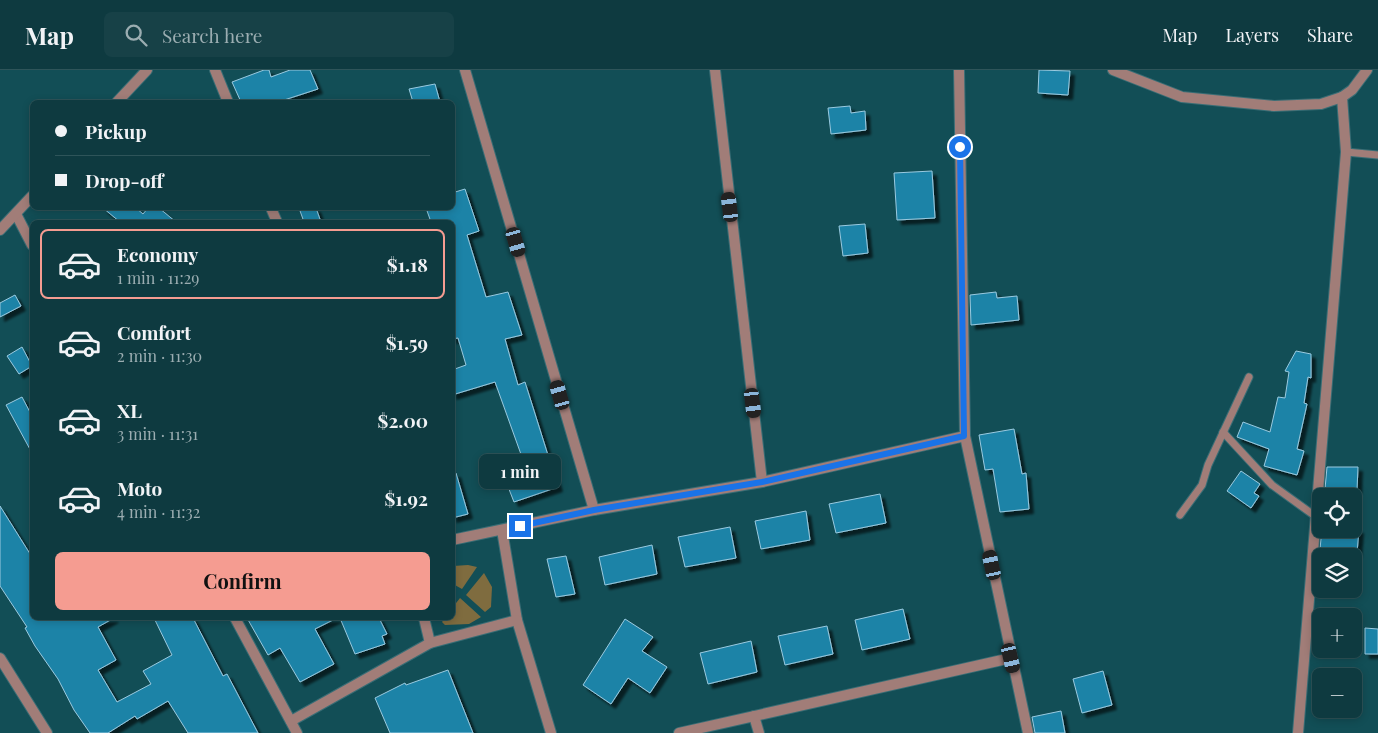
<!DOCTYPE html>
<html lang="en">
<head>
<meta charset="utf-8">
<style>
  :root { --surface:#0e3a40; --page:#174147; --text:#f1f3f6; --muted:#9badb1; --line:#2e5459; --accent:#f59c91 }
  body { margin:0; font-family:"Playfair Display",serif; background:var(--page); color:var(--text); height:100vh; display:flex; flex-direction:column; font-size:19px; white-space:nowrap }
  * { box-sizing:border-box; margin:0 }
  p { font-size:16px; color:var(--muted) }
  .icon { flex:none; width:28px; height:28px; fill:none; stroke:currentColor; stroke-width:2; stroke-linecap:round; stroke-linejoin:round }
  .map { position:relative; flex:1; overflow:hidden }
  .panel { position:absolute; left:30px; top:150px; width:425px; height:400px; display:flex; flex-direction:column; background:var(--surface); border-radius:8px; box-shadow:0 2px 8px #0003,0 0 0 1px var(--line) }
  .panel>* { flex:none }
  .banner { position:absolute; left:30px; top:30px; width:425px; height:110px; border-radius:8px; box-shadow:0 2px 8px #0003,0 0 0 1px var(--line); display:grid; align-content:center; height:110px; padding:0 25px; background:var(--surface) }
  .controls { position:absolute; left:1312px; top:418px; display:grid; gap:10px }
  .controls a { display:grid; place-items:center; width:50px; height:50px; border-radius:8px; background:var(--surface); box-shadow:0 2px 8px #0003,0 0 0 1px var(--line); font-size:25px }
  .end { position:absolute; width:22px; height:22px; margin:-11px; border:6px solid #1a73e8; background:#fff; box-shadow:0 0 0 2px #fff }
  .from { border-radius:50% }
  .bubble { position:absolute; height:35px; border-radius:8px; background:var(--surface); box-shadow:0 2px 8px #0003,0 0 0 1px var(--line); font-size:16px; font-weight:700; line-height:35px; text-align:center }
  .car { position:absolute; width:15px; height:30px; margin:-15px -8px; border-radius:6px; box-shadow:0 0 4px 1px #0007; background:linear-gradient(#222 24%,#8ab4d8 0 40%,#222 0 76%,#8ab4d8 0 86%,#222 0) }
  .banner b { display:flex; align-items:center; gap:18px; height:48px; font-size:19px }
  .banner b+b { border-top:1px solid var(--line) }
  .banner i { width:12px; height:12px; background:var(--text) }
  ul { padding:9px 0 0; list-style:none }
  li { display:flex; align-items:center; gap:15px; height:70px; margin:0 10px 8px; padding:0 15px; border:2px solid transparent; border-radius:8px }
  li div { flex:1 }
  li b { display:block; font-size:19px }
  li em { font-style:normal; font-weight:700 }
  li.current { border-color:var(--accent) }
  li>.icon { width:45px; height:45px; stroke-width:1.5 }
  .button { display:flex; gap:10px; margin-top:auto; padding:10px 25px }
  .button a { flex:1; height:58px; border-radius:8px; background:var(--accent); color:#111; font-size:20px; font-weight:700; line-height:58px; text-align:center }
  header { display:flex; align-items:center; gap:30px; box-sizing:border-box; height:70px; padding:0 25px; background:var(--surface); border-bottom:1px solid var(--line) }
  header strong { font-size:24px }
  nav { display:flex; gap:28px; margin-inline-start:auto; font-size:18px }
  .search { width:350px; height:45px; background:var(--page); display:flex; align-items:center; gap:12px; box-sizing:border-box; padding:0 18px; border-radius:8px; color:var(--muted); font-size:19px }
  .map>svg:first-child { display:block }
  .green { fill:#7f6c3f }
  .building { fill:#1f83a7; stroke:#99cae0; filter:url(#shadow) }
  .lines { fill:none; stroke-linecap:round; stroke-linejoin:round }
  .service-casing { stroke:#396d75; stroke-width:9 }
  .minor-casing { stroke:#396d75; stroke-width:12 }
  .tertiary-casing { stroke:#396d75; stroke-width:12 }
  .service { stroke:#a17d78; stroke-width:7 }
  .minor { stroke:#a17d78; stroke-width:10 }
  .tertiary { stroke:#a17d78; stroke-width:10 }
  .route { stroke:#1a73e8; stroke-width:6 }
</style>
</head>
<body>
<header>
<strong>Map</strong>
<div class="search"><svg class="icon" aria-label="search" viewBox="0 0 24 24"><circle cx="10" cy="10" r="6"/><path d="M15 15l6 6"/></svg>Search here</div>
<nav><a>Map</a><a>Layers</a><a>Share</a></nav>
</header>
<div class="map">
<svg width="1378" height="663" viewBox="0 0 1378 663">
  <defs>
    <filter id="shadow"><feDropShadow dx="4.5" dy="4.5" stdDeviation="1" flood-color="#0009"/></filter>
  </defs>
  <rect width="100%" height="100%" fill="#124e56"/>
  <g class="green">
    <polygon points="468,495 477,497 462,519 453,514 453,496"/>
    <polygon points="484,503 492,517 491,537 485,542 466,525"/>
    <polygon points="460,528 481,547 469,554 445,555 442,552 445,548 452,548 453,537"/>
  </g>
  <g class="building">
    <polygon points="264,0 269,0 271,7 290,0 310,0 318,19 278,32 241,32 232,12"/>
    <polygon points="1039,0 1070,1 1068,25 1038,23"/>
    <polygon points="435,14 440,32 413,32 409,19"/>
    <polygon points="850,36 851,43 865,41 866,60 831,64 828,38"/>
    <polygon points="932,101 935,148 897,150 894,103"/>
    <polygon points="465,119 479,161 467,165 486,227 508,222 522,265 505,269 518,315 525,312 558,417 514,432 505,409 527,401 495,312 452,325 452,300 466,295 458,268 452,269 452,152 431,152 426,138 452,138 452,123"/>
    <polygon points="103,138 136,138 143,144 148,138 159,138 176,152 120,152"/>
    <polygon points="299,138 316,138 321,152 304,152"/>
    <polygon points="865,154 868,183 843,186 839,156"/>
    <polygon points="996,222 997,228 1017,226 1019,250 971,255 970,225"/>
    <polygon points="15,225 21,236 0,247 0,233"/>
    <polygon points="22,277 32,296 19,304 7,286"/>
    <polygon points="1296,281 1311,284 1311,308 1308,307 1304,333 1307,334 1297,379 1304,381 1297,405 1264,396 1269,379 1237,367 1243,352 1270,362 1278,327 1285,328 1289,302 1285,301"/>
    <polygon points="22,327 32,346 32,383 6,335"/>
    <polygon points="1014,359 1022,404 1026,403 1029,439 1000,442 993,399 985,400 979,365"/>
    <polygon points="1327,397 1358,397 1357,420 1325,419"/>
    <polygon points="1241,401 1260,414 1254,423 1259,426 1251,438 1227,421"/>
    <polygon points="456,403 468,444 452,448 452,404"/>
    <polygon points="880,424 886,453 836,463 829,434"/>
    <polygon points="0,436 32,487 32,548 114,548 98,557 116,590 98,600 117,632 151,614 143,601 172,585 154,548 193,548 223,606 227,604 258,663 188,663 168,631 137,649 135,646 108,663 90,663 74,640 58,609 35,576 25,558 27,557 0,516"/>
    <polygon points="806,441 810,470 761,479 755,451"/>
    <polygon points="730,457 736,488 685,497 678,467"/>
    <polygon points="1322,459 1359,459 1357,483 1320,479"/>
    <polygon points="652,475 657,504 605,515 599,487"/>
    <polygon points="566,486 575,524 556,527 547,489"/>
    <polygon points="903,539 910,569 862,580 855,550"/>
    <polygon points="247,548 337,548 315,559 334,594 300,612 280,578 268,585"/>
    <polygon points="340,548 379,548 387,564 382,566 385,574 355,584"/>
    <polygon points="625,549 653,567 642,581 667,597 650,623 628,608 611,634 583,615"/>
    <polygon points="827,556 833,584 785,595 778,566"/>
    <polygon points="1365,558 1378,559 1378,584 1365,584"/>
    <polygon points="751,571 757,602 708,614 700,583"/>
    <polygon points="448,600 473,663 390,663 375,628 405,613 406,615"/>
    <polygon points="1103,601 1112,635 1082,643 1073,609"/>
    <polygon points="1061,641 1065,663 1035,663 1032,647"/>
  </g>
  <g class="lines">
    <g class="service-casing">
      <g id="service">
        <polyline points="1346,82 1378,85"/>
        <polyline points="1223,362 1272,415 1315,446"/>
        <polyline points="1180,445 1202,415 1208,395 1249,307"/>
      </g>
    </g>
    <g class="minor-casing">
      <g id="minor">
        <polyline points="215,0 228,32"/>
        <polyline points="465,0 594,440"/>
        <polyline points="715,0 762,412"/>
        <polyline points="959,0 965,366 1028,663"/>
        <polyline points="271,138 277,152"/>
        <polyline points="16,144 32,175"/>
        <polyline points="502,460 517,550 551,663"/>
        <polyline points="452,470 594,440 762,412 965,366"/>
        <polyline points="235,548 297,663"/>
        <polyline points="424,548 430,573"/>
        <polyline points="754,646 759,663"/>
        <polyline points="291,651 430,573 517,550"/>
        <polyline points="679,663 1011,588"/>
        <polyline points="1298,663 1346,82 1342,27"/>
      </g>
    </g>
    <g class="tertiary-casing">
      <g id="tertiary">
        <polyline points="1113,0 1182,27 1274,36 1321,34 1342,27 1352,20 1367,0"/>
        <polyline points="117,32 147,0"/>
        <polyline points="0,160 32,126"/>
        <polyline points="0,588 47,663"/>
      </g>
    </g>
    <use href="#service" class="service"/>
    <use href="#minor" class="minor"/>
    <use href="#tertiary" class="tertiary"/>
  </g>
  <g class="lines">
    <polyline class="route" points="520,456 594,440 762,412 964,366 960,77"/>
  </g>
</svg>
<div class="controls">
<a><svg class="icon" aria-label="locate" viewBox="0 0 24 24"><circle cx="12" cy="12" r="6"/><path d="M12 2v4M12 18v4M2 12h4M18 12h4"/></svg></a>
<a><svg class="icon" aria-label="layers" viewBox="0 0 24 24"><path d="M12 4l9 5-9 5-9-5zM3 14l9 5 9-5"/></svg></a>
<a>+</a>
<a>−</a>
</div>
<i class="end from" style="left:960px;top:77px"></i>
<i class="end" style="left:520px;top:456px"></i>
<div class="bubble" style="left:479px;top:384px;width:82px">1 min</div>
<i class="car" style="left:730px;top:137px;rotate:353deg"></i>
<i class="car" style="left:516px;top:172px;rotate:164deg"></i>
<i class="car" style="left:560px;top:325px;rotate:344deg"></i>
<i class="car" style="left:753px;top:333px;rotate:173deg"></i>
<i class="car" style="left:992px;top:495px;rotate:348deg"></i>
<i class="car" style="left:1011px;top:588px;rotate:167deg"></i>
<div class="banner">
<b><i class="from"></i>Pickup</b>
<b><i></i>Drop-off</b>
</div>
<section class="panel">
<ul>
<li class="current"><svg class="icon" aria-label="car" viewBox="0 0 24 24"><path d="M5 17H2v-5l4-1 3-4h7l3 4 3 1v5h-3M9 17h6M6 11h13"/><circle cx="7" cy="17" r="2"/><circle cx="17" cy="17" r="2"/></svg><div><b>Economy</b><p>1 min · 11:29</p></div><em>$1.18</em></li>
<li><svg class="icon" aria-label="car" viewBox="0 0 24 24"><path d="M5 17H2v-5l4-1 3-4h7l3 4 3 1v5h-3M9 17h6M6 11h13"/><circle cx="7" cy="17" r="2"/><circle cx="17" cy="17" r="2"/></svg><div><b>Comfort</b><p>2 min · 11:30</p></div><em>$1.59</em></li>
<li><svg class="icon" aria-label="car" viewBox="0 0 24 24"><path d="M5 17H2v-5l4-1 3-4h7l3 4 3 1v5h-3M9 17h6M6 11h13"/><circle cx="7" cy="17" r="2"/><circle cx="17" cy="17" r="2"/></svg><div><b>XL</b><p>3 min · 11:31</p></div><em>$2.00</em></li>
<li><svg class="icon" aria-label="car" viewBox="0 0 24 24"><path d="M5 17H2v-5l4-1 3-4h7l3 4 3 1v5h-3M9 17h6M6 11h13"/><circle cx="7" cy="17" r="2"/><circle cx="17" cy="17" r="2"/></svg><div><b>Moto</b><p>4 min · 11:32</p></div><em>$1.92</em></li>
</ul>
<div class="button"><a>Confirm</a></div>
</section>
</div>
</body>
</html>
